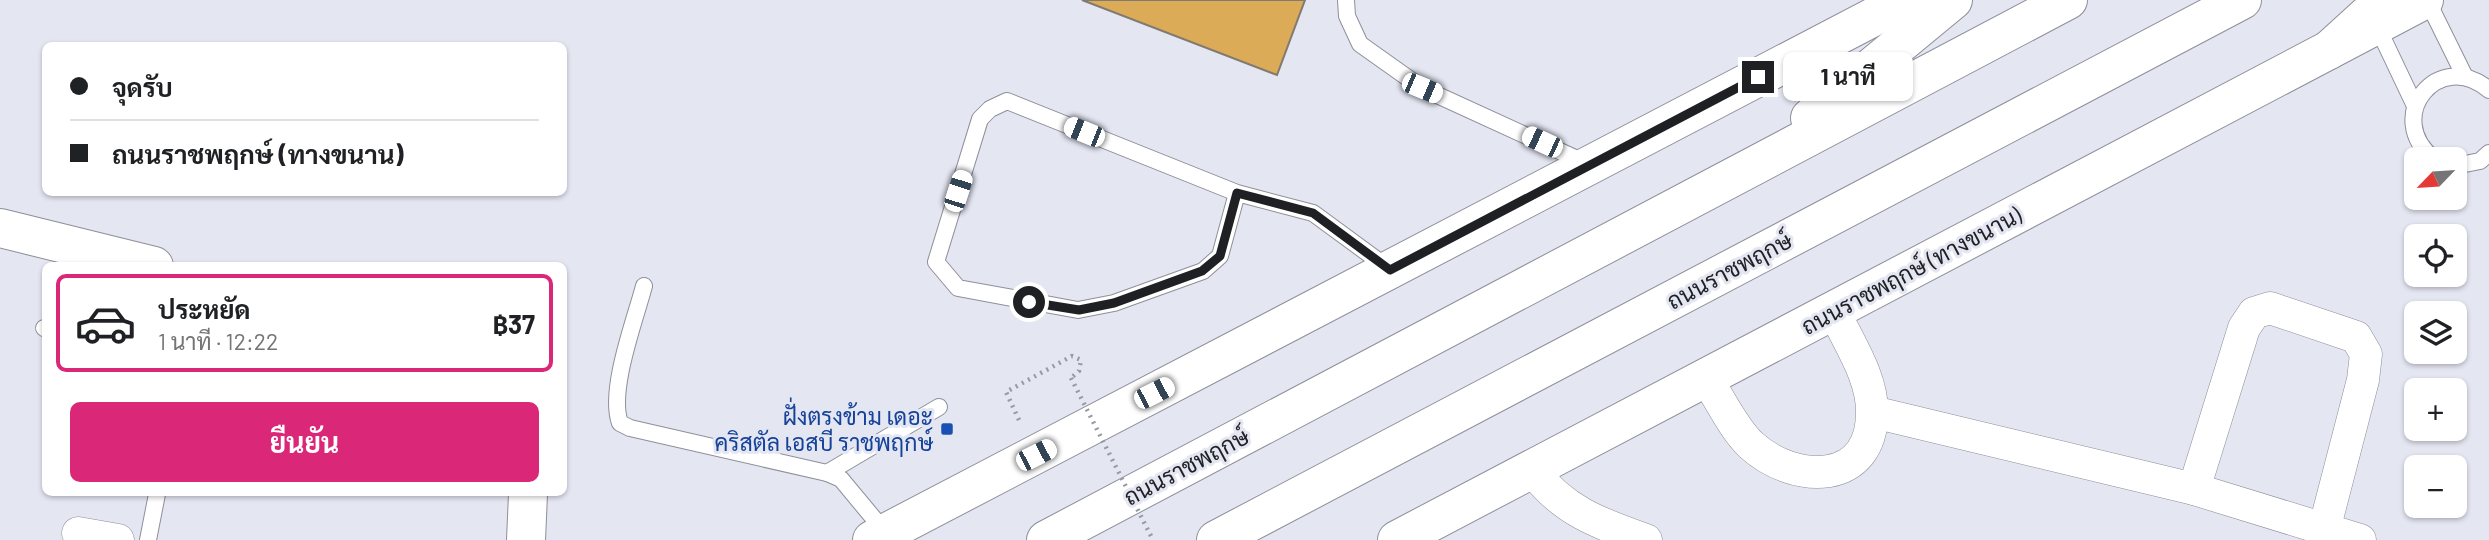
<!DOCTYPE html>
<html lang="th">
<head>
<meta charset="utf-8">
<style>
  :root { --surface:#fff; --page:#f6f6f6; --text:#202124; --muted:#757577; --line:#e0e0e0; --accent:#db2777 }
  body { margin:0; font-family:Barlow,Sarabun,sans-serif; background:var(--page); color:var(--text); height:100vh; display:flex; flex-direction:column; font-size:26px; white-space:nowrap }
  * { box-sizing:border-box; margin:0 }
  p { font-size:23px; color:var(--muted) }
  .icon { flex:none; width:38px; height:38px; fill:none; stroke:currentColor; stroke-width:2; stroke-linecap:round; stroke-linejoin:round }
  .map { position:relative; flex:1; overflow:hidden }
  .drawer { position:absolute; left:42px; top:262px; width:525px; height:234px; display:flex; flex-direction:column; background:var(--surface); border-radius:10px; box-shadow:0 2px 5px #0004 }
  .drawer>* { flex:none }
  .guide { position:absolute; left:42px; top:42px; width:525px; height:154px; border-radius:10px; box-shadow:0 2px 5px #0004; display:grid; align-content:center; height:154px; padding:0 28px; background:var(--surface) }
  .needle { width:46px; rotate:245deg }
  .buttons { position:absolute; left:2404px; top:147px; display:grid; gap:14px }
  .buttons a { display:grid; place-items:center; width:63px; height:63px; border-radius:10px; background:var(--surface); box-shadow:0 2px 5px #0004; font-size:35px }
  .end { position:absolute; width:32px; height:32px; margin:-16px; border:9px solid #1f2024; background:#fff; box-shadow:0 0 0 4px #fff }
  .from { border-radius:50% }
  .bubble { position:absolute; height:49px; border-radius:10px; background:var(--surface); box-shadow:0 2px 5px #0004; font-size:23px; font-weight:700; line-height:49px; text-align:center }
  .car { position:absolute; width:21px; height:42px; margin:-21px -10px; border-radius:9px; box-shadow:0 0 5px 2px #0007; background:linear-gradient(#fff 24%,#345 0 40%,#fff 0 76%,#345 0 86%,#fff 0) }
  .guide b { display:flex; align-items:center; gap:24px; height:66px; font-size:26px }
  .guide b+b { border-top:2px solid var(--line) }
  .guide i { width:18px; height:18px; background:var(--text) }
  ul { padding:12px 0 0; list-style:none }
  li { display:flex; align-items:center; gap:21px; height:98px; margin:0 14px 10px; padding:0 14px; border:4px solid transparent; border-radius:10px }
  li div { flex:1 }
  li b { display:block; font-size:26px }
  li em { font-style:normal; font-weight:700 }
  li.on { border-color:var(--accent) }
  li>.icon { width:63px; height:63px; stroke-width:1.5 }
  .primary-button { display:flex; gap:14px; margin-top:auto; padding:14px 28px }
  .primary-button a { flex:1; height:80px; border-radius:10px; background:var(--accent); color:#fff; font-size:28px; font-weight:700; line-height:80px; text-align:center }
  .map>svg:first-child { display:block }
  .building { fill:#dcab58; stroke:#807a70; stroke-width:2 }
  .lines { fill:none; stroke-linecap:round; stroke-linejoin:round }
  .lane-casing { stroke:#8d8f99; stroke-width:18 }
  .street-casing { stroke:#8d8f99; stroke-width:33 }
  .secondary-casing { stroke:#8d8f99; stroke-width:40 }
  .primary-casing { stroke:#8d8f99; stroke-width:40 }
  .path { stroke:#989aa3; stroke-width:4.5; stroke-dasharray:2 5; stroke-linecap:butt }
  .lane { stroke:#fff; stroke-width:16 }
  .street { stroke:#fff; stroke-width:32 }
  .secondary { stroke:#fff; stroke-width:38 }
  .primary { stroke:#fff; stroke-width:38 }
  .path-bridge { stroke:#989aa3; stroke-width:4.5; stroke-dasharray:2 5; stroke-linecap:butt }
  .route { stroke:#1f2024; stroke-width:9 }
  .transit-dot { fill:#1a4fb4; stroke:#e4e6f2; stroke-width:2.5 }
  .labels { text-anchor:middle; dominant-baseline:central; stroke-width:6; stroke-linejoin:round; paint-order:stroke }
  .street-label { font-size:23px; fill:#1f2024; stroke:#e4e6f2 }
  .transit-label { font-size:23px; fill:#164399; stroke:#e4e6f2; text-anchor:end }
</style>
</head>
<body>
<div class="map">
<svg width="2489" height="540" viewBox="0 0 2489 540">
  <rect width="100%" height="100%" fill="#e4e6f2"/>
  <polygon class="building" points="1082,0 1305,0 1277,75"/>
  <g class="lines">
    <g class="lane-casing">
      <g id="lane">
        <polyline points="1346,0 1347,16 1360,44 1422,88 1588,164"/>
        <polyline points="2427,0 2465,77"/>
        <polyline points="2377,26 2415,106"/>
        <path d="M2434 159C2382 117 2439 47 2489 90"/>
        <polyline points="2455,166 2480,161 2489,153"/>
        <polyline points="1237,193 1220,256 1203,271 1114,303 1078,310 958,288 936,262 980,119 990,109 1007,101 1237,193 1313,213 1388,268"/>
        <path d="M644 286C635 320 608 391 620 423L630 428 827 473 841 479 885 532"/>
        <polyline points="44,328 46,329"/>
        <polyline points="827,473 939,407"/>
        <polyline points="148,540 157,494"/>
      </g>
    </g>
    <g class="street-casing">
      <g id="street">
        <path d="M1706 378C1720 399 1733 428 1751 445 1795 485 1873 486 1872 411 1872 376 1848 342 1834 311"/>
        <polyline points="1873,412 2194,489 2360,540"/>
        <path d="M1532 469C1561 510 1600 524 1646 540"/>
        <polyline points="2194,489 2244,328 2254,313 2270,308 2356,337 2366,354 2363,380 2324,530"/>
        <polyline points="78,533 118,540"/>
      </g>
    </g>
    <g class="secondary-casing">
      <g id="secondary">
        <polyline points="0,228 154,266"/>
        <polyline points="526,540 528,494"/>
        <polyline points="872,540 1906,0"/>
        <polyline points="1397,540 2424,0"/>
      </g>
    </g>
    <g class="primary-casing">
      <g id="primary">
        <polyline points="2329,50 2384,0"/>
        <polyline points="1810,118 1953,0"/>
        <polyline points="1046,540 2068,0"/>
        <polyline points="1216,540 2242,0"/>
      </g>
    </g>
    <polyline class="path" points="1019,420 1006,392 1072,356 1081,360 1079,371 1071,378"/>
    <use href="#lane" class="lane"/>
    <use href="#street" class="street"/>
    <use href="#secondary" class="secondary"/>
    <use href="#primary" class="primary"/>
    <polyline class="path-bridge" points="1071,378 1153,540"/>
  </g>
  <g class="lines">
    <polyline class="route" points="1029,302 1079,310 1114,303 1202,271 1220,256 1237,193 1313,213 1390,270 1758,77"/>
  </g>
  <rect class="transit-dot" x="940" y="422" width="14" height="14" rx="3.5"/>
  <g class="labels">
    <g class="street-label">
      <text transform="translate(1729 270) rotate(-28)">ถนนราชพฤกษ์</text>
      <text transform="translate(1911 270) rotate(-28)">ถนนราชพฤกษ์ (ทางขนาน)</text>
      <text transform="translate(1186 466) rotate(-28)">ถนนราชพฤกษ์</text>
    </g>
    <g class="transit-label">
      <text x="933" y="416">ฝั่งตรงข้าม เดอะ<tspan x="933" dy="26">คริสตัล เอสบี ราชพฤกษ์</tspan></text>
    </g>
  </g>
</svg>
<div class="buttons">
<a><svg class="needle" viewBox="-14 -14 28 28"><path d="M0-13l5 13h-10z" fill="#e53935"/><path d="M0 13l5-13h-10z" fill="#757577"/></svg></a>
<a><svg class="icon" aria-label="locate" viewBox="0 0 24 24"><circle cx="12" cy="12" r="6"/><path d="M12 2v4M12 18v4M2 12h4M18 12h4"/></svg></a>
<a><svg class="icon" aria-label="layers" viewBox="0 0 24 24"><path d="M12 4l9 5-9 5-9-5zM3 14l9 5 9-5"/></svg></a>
<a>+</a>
<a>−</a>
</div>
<i class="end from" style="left:1029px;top:302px"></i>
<i class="end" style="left:1758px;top:77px"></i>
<div class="bubble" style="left:1783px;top:52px;width:130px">1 นาที</div>
<i class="car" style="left:1422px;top:88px;rotate:113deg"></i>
<i class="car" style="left:1084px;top:132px;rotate:292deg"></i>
<i class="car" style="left:1542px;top:142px;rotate:295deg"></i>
<i class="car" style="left:958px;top:191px;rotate:18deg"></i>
<i class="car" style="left:1154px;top:393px;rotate:63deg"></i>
<i class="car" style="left:1036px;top:455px;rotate:63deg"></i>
<div class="guide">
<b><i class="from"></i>จุดรับ</b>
<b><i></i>ถนนราชพฤกษ์ (ทางขนาน)</b>
</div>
<section class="drawer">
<ul>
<li class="on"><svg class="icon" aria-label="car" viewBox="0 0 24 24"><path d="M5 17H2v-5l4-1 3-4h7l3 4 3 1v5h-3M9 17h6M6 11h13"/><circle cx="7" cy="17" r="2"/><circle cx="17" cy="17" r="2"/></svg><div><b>ประหยัด</b><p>1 นาที · 12:22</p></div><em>฿37</em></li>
</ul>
<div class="primary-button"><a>ยืนยัน</a></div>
</section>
</div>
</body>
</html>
